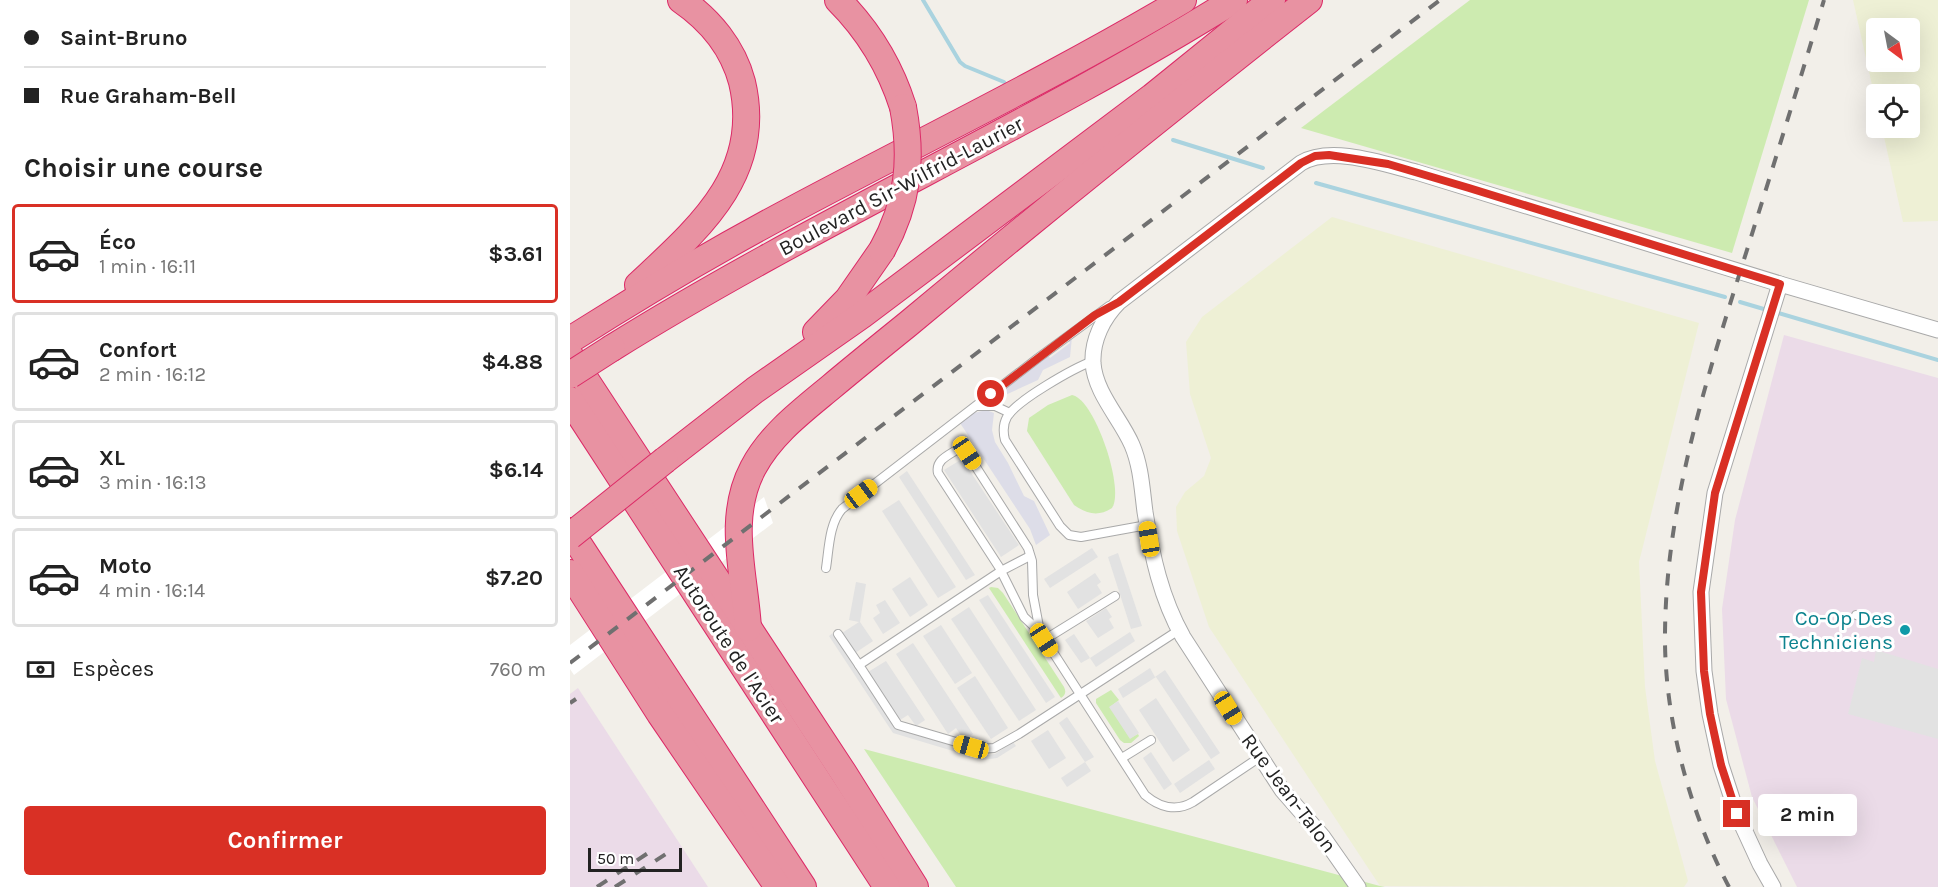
<!DOCTYPE html>
<html lang="fr">
<head>
<meta charset="utf-8">
<style>
  :root { --surface:#fff; --page:#f2f2f2; --text:#222; --muted:#767676; --line:#e0e0e0; --accent:#d93025 }
  body { margin:0; font-family:Karla,sans-serif; background:var(--page); color:var(--text); height:100vh; display:flex; flex-direction:column; font-size:22px; white-space:nowrap }
  * { box-sizing:border-box; margin:0 }
  p { font-size:20px; color:var(--muted) }
  .icon { flex:none; width:33px; height:33px; fill:none; stroke:currentColor; stroke-width:2; stroke-linecap:round; stroke-linejoin:round }
  .map { position:relative; flex:1; overflow:hidden }
  .side { display:flex; flex-direction:column; background:var(--surface); width:570px }
  .side>* { flex:none }
  .banner { display:grid; align-content:center; height:132px; padding:0 24px; background:var(--surface) }
  .needle { width:39px; rotate:148deg }
  .controls { position:absolute; left:1296px; top:18px; display:grid; gap:12px }
  .controls a { display:grid; place-items:center; width:54px; height:54px; border-radius:6px; background:var(--surface); box-shadow:0 6px 24px #0002; font-size:30px }
  .scale { position:absolute; left:18px; bottom:15px; width:94px; box-sizing:border-box; padding-left:6px; border:3px solid #222; border-top:0; font-size:16px; line-height:21px; white-space:nowrap; color:#222; -webkit-text-stroke:4px #fff; paint-order:stroke }
  .end { position:absolute; width:27px; height:27px; margin:-14px; border:8px solid #d93025; background:#fff; box-shadow:0 0 0 3px #fff }
  .from { border-radius:50% }
  .bubble { position:absolute; height:42px; border-radius:6px; background:var(--surface); box-shadow:0 6px 24px #0002; font-size:20px; font-weight:700; line-height:42px; text-align:center }
  .car { position:absolute; width:18px; height:36px; margin:-18px -9px; border-radius:8px; box-shadow:0 0 4px 2px #0007; background:linear-gradient(#f5c518 24%,#345 0 40%,#f5c518 0 76%,#345 0 86%,#f5c518 0) }
  .banner b { display:flex; align-items:center; gap:21px; height:57px; font-size:22px }
  .banner b+b { border-top:2px solid var(--line) }
  .banner i { width:15px; height:15px; background:var(--text) }
  ul { padding:0; list-style:none }
  li { display:flex; align-items:center; gap:18px; height:99px; margin:0 12px 9px; padding:0 12px; border:3px solid var(--line); border-radius:6px }
  li div { flex:1 }
  li b { display:block; font-size:22px }
  li em { font-style:normal; font-weight:700 }
  li.on { border-color:var(--accent) }
  li>.icon { width:54px; height:54px; stroke-width:1.5 }
  h2 { padding:0 24px; font-size:27px; line-height:72px }
  .pay { display:flex; align-items:center; gap:15px; height:66px; padding:0 24px; font-size:22px }
  .pay p { margin-inline-start:auto }
  .cta { display:flex; gap:12px; margin-top:auto; padding:12px 24px }
  .cta a { flex:1; height:69px; border-radius:6px; background:var(--accent); color:#fff; font-size:24px; font-weight:700; line-height:69px; text-align:center }
  main { display:flex; flex:1; min-height:0 }
  .map>svg:first-child { display:block }
  .industrial { fill:#ebdbe8 }
  .farmland { fill:#eef0d5; fill-rule:evenodd }
  .grass { fill:#cdebb0 }
  .parking { fill:#e2e2e2 }
  .plaza { fill:#dddde8 }
  .pier { fill:#fff }
  .lines { fill:none; stroke-linecap:round; stroke-linejoin:round }
  .stream { stroke:#aad3df; stroke-width:4 }
  .service-casing { stroke:#a9a9a9; stroke-width:10 }
  .minor-casing { stroke:#a9a9a9; stroke-width:17 }
  .motorway-casing { stroke:#dc2a67; stroke-width:28 }
  .service { stroke:#fff; stroke-width:8 }
  .minor { stroke:#fff; stroke-width:15 }
  .motorway { stroke:#e892a2; stroke-width:26 }
  .rail { stroke:#707070; stroke-width:4; stroke-dasharray:12 12; stroke-linecap:butt }
  .motorway-bridge-casing { stroke:#dc2a67; stroke-width:28; stroke-linecap:butt }
  .motorway-bridge { stroke:#e892a2; stroke-width:26 }
  .route { stroke:#d93025; stroke-width:8 }
  .culture-dot { fill:#0f9aa8; stroke:#fff; stroke-width:2 }
  .labels { text-anchor:middle; dominant-baseline:central; stroke-width:6; stroke-linejoin:round; paint-order:stroke }
  .street-label { font-size:21px; fill:#222; stroke:#fff }
  .culture-label { font-size:21px; fill:#0d838f; stroke:#fff; text-anchor:end }
</style>
</head>
<body>
<main>
<section class="side">
<div class="banner">
<b><i class="from"></i>Saint-Bruno</b>
<b><i></i>Rue Graham-Bell</b>
</div>
<h2>Choisir une course</h2>
<ul>
<li class="on"><svg class="icon" aria-label="car" viewBox="0 0 24 24"><path d="M5 17H2v-5l4-1 3-4h7l3 4 3 1v5h-3M9 17h6M6 11h13"/><circle cx="7" cy="17" r="2"/><circle cx="17" cy="17" r="2"/></svg><div><b>Éco</b><p>1 min · 16:11</p></div><em>$3.61</em></li>
<li><svg class="icon" aria-label="car" viewBox="0 0 24 24"><path d="M5 17H2v-5l4-1 3-4h7l3 4 3 1v5h-3M9 17h6M6 11h13"/><circle cx="7" cy="17" r="2"/><circle cx="17" cy="17" r="2"/></svg><div><b>Confort</b><p>2 min · 16:12</p></div><em>$4.88</em></li>
<li><svg class="icon" aria-label="car" viewBox="0 0 24 24"><path d="M5 17H2v-5l4-1 3-4h7l3 4 3 1v5h-3M9 17h6M6 11h13"/><circle cx="7" cy="17" r="2"/><circle cx="17" cy="17" r="2"/></svg><div><b>XL</b><p>3 min · 16:13</p></div><em>$6.14</em></li>
<li><svg class="icon" aria-label="car" viewBox="0 0 24 24"><path d="M5 17H2v-5l4-1 3-4h7l3 4 3 1v5h-3M9 17h6M6 11h13"/><circle cx="7" cy="17" r="2"/><circle cx="17" cy="17" r="2"/></svg><div><b>Moto</b><p>4 min · 16:14</p></div><em>$7.20</em></li>
</ul>
<div class="pay"><svg class="icon" aria-label="cash" viewBox="0 0 24 24"><path d="M3 7h18v10H3z"/><circle cx="12" cy="12" r="2"/></svg>Espèces<p>760 m</p></div>
<div class="cta"><a>Confirmer</a></div>
</section>
<div class="map">
<svg width="1368" height="887" viewBox="0 0 1368 887">
  <rect width="100%" height="100%" fill="#f2efe9"/>
  <g class="industrial">
    <polygon points="1214,335 1368,378 1368,887 1227,887 1182,797 1156,699 1152,609 1165,520"/>
    <polygon points="8,688 138,887 0,887 0,694"/>
  </g>
  <g class="farmland">
    <path d="M1283 0H1368V221L1333 222 1312 128H1340V94H1306V103ZM1306 28H1340V62H1306Z"/>
    <polygon points="762,217 1129,323 1069,562 1075,687 1085,761 1118,881 1114,887 810,886 639,627 607,531 606,507 615,492 634,476 641,458 620,394 616,342 632,317"/>
  </g>
  <g class="grass">
    <polygon points="900,0 1239,0 1162,253 731,128"/>
    <path d="M502 395C525 399 555 490 542 508 528 517 517 514 504 505L457 431 459 418 478 405Z"/>
    <path d="M421 587 428 588 433 593 494 687C496 691 496 695 491 698L419 588Z"/>
    <polygon points="541,690 549,700 540,707 560,738 568,734 569,736 561,743 554,743 550,740 526,703 526,699"/>
    <polygon points="294,749 810,886 815,887 386,887"/>
  </g>
  <g class="parking">
    <polygon points="392,459 449,545 431,557 374,470"/>
    <polygon points="337,471 405,575 396,580 329,477"/>
    <polygon points="329,500 386,587 368,598 312,511"/>
    <polygon points="522,548 528,557 480,588 474,579"/>
    <polygon points="548,553 572,626 561,629 538,557"/>
    <polygon points="525,573 531,582 527,585 532,593 508,609 497,592"/>
    <polygon points="340,577 358,605 340,617 322,589"/>
    <polygon points="286,582 296,584 290,622 303,641 285,653 272,633 289,622 279,620"/>
    <polygon points="418,595 485,697 476,703 409,600"/>
    <polygon points="315,600 330,623 313,634 303,618 310,613 306,605"/>
    <polygon points="399,607 466,710 449,721 381,619"/>
    <polygon points="536,608 542,617 539,619 544,628 528,638 516,621"/>
    <polygon points="371,625 402,673 385,684 353,636"/>
    <polygon points="560,632 565,641 526,667 520,658 511,663 495,640 504,634 520,658"/>
    <polygon points="263,633 326,729 415,755 425,754 443,742 446,746 427,758 413,760 323,733 259,636"/>
    <polygon points="343,643 403,734 394,740 386,728 378,734 326,654"/>
    <polygon points="1306,650 1368,669 1368,739 1278,714 1292,658 1304,662"/>
    <polygon points="316,661 355,720 346,726 338,715 330,720 298,672"/>
    <polygon points="580,668 585,677 595,670 650,753 641,759 586,677 553,698 548,689"/>
    <polygon points="405,676 438,728 421,739 387,688"/>
    <polygon points="586,698 620,750 603,762 569,710"/>
    <polygon points="548,701 569,733 560,739 539,707"/>
    <polygon points="497,717 524,757 515,762 521,771 497,787 491,778 515,762 489,723"/>
    <polygon points="478,730 496,758 479,769 461,741"/>
    <polygon points="581,752 602,784 594,790 573,758"/>
    <polygon points="639,760 645,769 610,793 604,784"/>
  </g>
  <g class="plaza">
    <polygon points="502,337 500,357 473,370 468,380 433,396 430,401 422,398 478,355 480,358 500,343 498,340"/>
    <polygon points="416,410 424,413 422,430 425,442 438,463 454,496 464,501 480,535 466,545 460,529 390,423 404,413"/>
  </g>
  <polygon class="pier" points="194,497 203,523 4,675 0,669 0,645"/>
  <g class="lines">
    <g class="stream">
      <polyline points="353,0 390,62 395,66 434,82"/>
      <polyline points="603,140 693,168"/>
      <polyline points="746,183 1155,297"/>
      <polyline points="1170,302 1197,310"/>
      <polyline points="1205,312 1368,360"/>
    </g>
    <g class="service-casing">
      <g id="service">
        <path d="M523 361C504 368 447 400 437 417 433 424 433 432 435 440L490 526 499 535 511 537 577 525"/>
        <polyline points="407,406 425,406 440,413"/>
        <polyline points="460,556 431,571 289,665 328,725 410,749 424,748 449,734 609,630"/>
        <path d="M256 568C259 549 259 524 272 509L468 358 539 306"/>
        <polyline points="1286,615 1305,621"/>
        <path d="M470 632 454 617 429 567 368 473C365 460 379 455 388 449L393 450 397 453 458 548 462 561 463 595 470 632 575 795C589 807 606 812 623 802L690 757"/>
        <polyline points="268,634 289,665"/>
        <polyline points="474,640 545,596"/>
        <polyline points="552,758 581,740"/>
      </g>
    </g>
    <g class="minor-casing">
      <g id="minor">
        <path d="M788 887 753 837 712 790 613 637C591 598 582 556 575 512 572 489 571 466 562 445 551 419 525 393 523 363 522 340 533 318 549 302L731 163C761 145 814 164 846 172L1210 284 1368 330"/>
        <polyline points="1203,887 1190,864 1167,814 1151,765 1140,714 1134,671 1131,592 1145,493 1210,284"/>
      </g>
    </g>
    <g class="motorway-casing">
      <g id="motorway">
        <path d="M268 0C299 31 320 66 333 107"/>
        <path d="M68 285C128 229 194 174 172 82 163 48 140 20 111 0"/>
        <polyline points="246,332 278,299 312,250"/>
        <path d="M0 340C72 294 145 251 220 211 351 141 485 76 613 0"/>
        <path d="M42 348C244 222 462 126 664 0"/>
        <polyline points="0,356 273,772 345,887"/>
        <polyline points="0,400 317,887"/>
        <polyline points="95,460 185,390 292,315 582,97 702,0"/>
        <polyline points="0,531 233,887"/>
        <polyline points="0,573 90,714 208,887"/>
        <path d="M178 628C175 575 156 519 183 468 201 434 232 411 261 387 286 366 312 345 338 324 470 214 604 106 739 0"/>
      </g>
    </g>
    <use href="#service" class="service"/>
    <use href="#minor" class="minor"/>
    <use href="#motorway" class="motorway"/>
    <g class="rail">
      <polyline points="0,663 870,0"/>
      <polyline points="0,703 6,699"/>
      <polyline points="27,887 78,853"/>
      <polyline points="45,887 102,850"/>
      <path d="M1159 887C1121 815 1096 725 1095 643 1094 515 1133 390 1171 269 1199 180 1227 90 1254 0"/>
    </g>
    <g class="motorway-bridge-casing">
      <g id="motorway-bridge">
        <path d="M312 250C338 203 343 160 333 107"/>
        <polyline points="0,375 42,348"/>
        <polyline points="0,536 95,460"/>
      </g>
    </g>
    <use href="#motorway-bridge" class="motorway-bridge"/>
  </g>
  <g class="lines">
    <polyline class="route" points="421,394 525,315 549,302 731,163 745,156 759,155 818,164 899,188 1210,284 1145,493 1131,592 1134,671 1140,714 1151,765 1167,814"/>
  </g>
  <circle class="culture-dot" cx="1335" cy="630" r="6"/>
  <g class="labels">
    <g class="street-label">
      <text transform="translate(331 186) rotate(-28)">Boulevard Sir-Wilfrid-Laurier</text>
      <text transform="translate(159 644) rotate(57)">Autoroute de l'Acier</text>
      <text transform="translate(719 793) rotate(53)">Rue Jean-Talon</text>
    </g>
    <g class="culture-label">
      <text x="1323" y="618">Co-Op Des<tspan x="1323" dy="24">Techniciens</tspan></text>
    </g>
  </g>
</svg>
<div class="controls">
<a><svg class="needle" viewBox="-14 -14 28 28"><path d="M0-13l5 13h-10z" fill="#e53935"/><path d="M0 13l5-13h-10z" fill="#767676"/></svg></a>
<a><svg class="icon" aria-label="locate" viewBox="0 0 24 24"><circle cx="12" cy="12" r="6"/><path d="M12 2v4M12 18v4M2 12h4M18 12h4"/></svg></a>
</div>
<div class="scale">50 m</div>
<i class="end from" style="left:421px;top:394px"></i>
<i class="end" style="left:1167px;top:814px"></i>
<div class="bubble" style="left:1188px;top:794px;width:99px">2 min</div>
<i class="car" style="left:397px;top:453px;rotate:146deg"></i>
<i class="car" style="left:291px;top:494px;rotate:53deg"></i>
<i class="car" style="left:579px;top:539px;rotate:351deg"></i>
<i class="car" style="left:474px;top:640px;rotate:147deg"></i>
<i class="car" style="left:658px;top:708px;rotate:148deg"></i>
<i class="car" style="left:401px;top:747px;rotate:286deg"></i>
</div>
</main>
</body>
</html>
